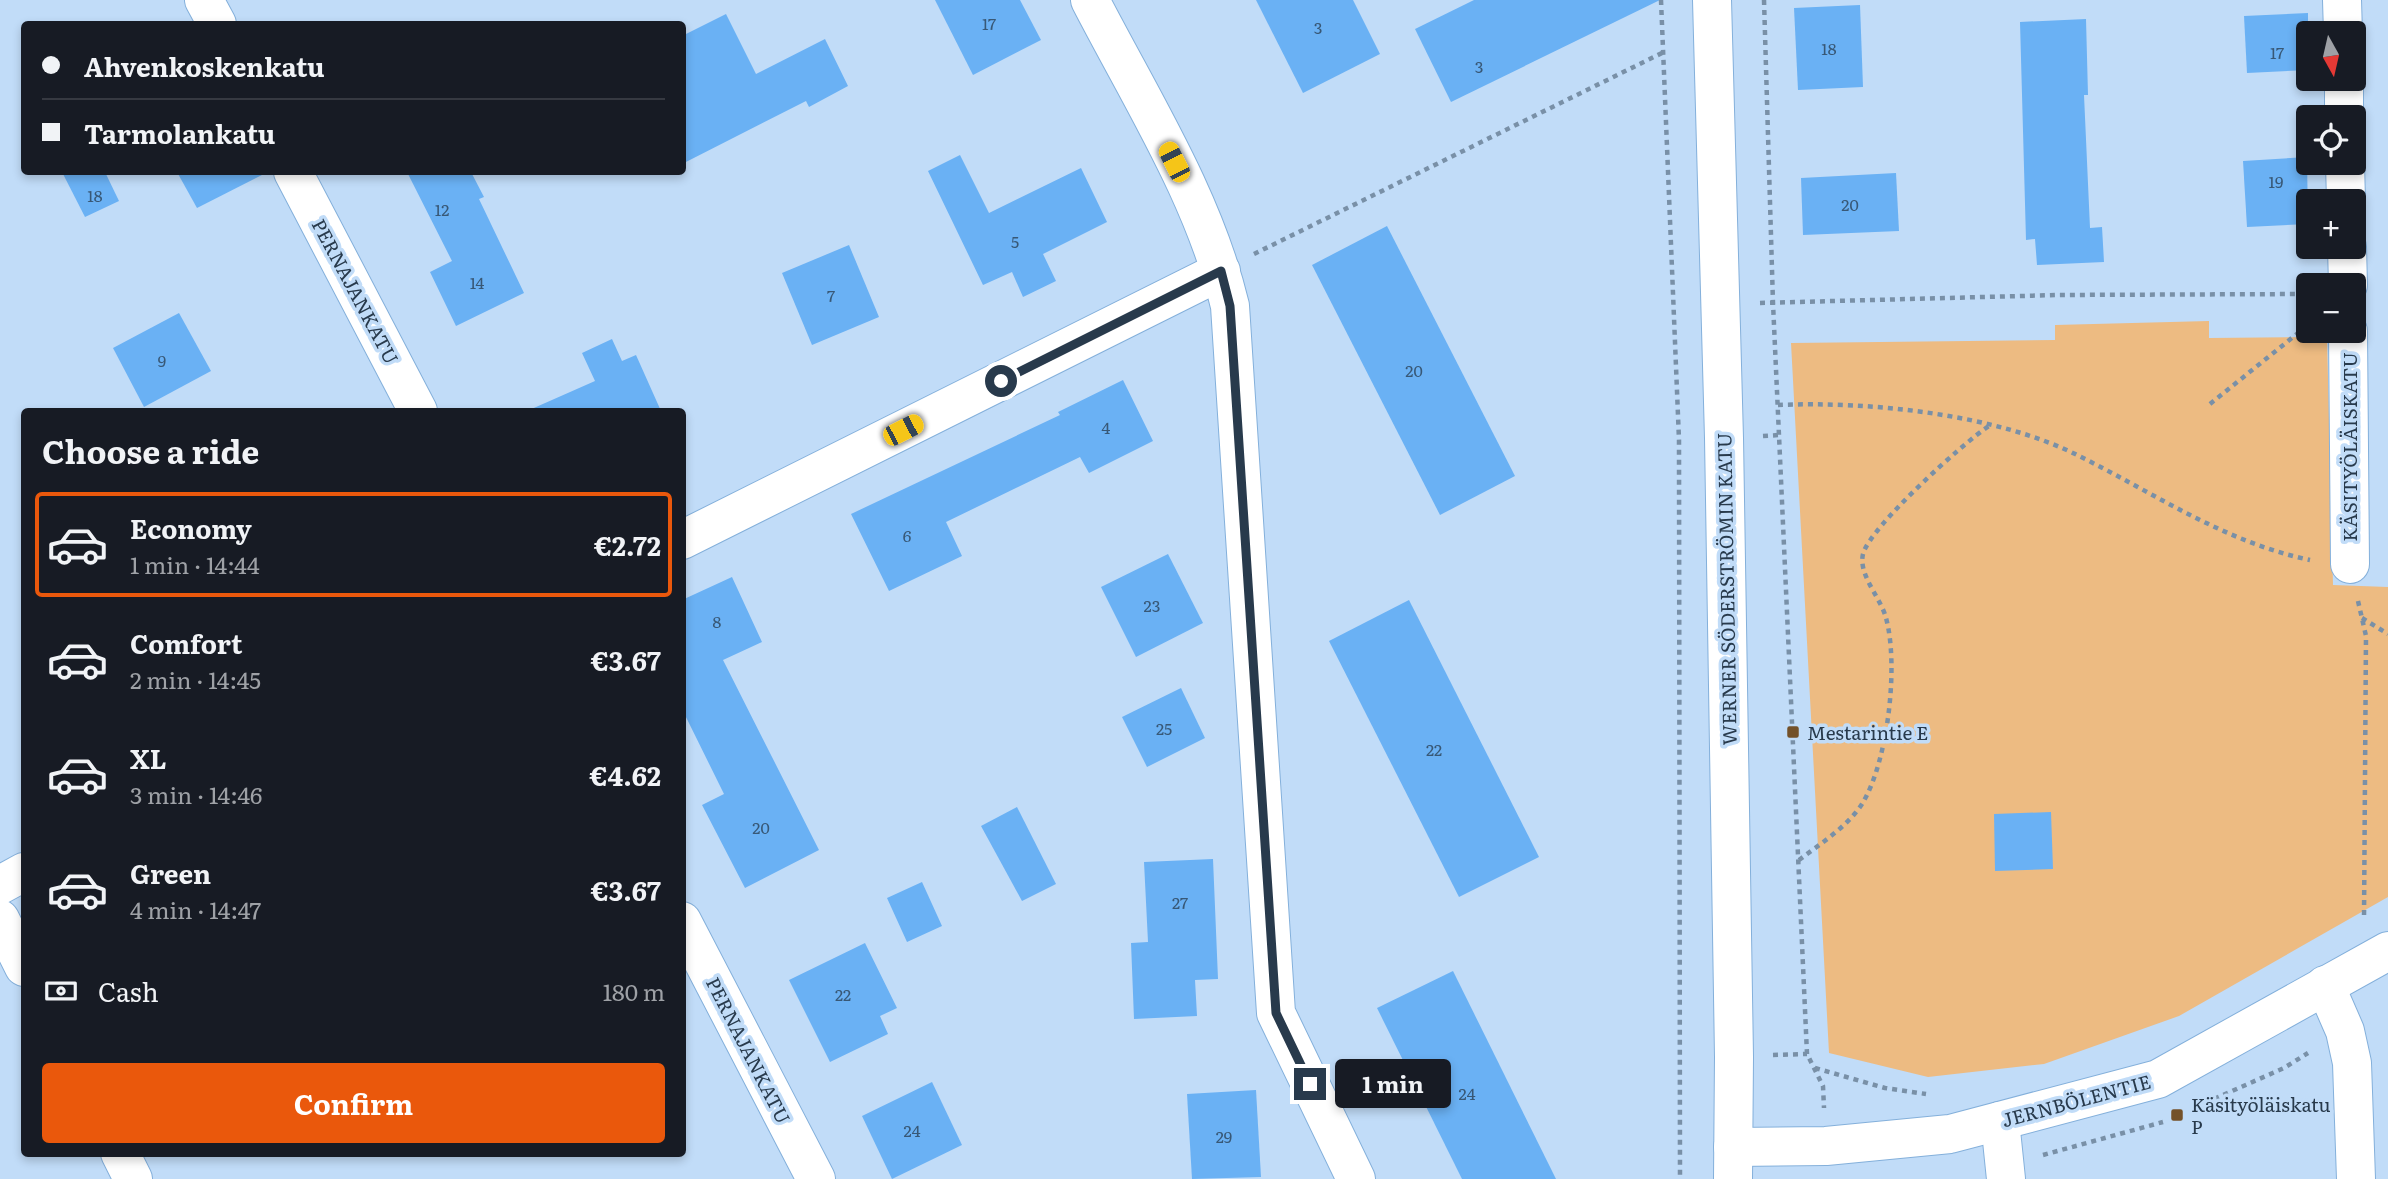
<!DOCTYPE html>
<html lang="en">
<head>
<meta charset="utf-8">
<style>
  :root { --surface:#171b24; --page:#242831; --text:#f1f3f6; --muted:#9ea1a6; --line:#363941; --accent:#ea580c }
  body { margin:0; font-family:Literata,serif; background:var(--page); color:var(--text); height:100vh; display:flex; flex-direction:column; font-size:26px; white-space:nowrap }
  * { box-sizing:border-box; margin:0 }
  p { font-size:23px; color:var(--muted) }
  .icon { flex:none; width:38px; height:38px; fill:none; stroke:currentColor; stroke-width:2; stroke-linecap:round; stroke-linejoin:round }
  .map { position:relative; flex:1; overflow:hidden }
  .drawer { position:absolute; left:21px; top:408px; width:665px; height:749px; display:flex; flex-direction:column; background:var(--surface); border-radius:7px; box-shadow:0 4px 10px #0003 }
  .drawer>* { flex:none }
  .banner { position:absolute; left:21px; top:21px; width:665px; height:154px; border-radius:7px; box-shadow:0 4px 10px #0003; display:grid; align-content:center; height:154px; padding:0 21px; background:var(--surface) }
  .needle { width:46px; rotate:172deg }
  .fabs { position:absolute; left:2296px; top:21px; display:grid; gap:14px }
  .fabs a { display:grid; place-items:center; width:70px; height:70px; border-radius:7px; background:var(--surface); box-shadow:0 4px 10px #0003; font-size:35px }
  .end { position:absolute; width:32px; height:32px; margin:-16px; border:9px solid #283a4c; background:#fff; box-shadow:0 0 0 4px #fff }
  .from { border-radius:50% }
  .bubble { position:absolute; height:49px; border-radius:7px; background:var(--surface); box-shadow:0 4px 10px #0003; font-size:23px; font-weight:700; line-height:49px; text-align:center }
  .car { position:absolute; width:21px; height:42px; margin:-21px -10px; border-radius:9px; box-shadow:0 0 5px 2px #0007; background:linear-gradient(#f5c518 24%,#345 0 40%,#f5c518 0 76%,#345 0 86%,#f5c518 0) }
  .banner b { display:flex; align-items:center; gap:24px; height:66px; font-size:26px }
  .banner b+b { border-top:2px solid var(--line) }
  .banner i { width:18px; height:18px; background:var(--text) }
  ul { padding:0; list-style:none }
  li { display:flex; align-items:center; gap:21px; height:105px; margin:0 14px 10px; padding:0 7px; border:4px solid transparent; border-radius:7px }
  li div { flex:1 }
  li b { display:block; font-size:26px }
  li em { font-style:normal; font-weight:700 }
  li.current { border-color:var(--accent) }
  li>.icon { width:63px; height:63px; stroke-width:1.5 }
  h2 { padding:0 21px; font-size:32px; line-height:84px }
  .pay { display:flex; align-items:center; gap:18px; height:77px; padding:0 21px; font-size:26px }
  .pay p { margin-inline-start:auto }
  .action { display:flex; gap:14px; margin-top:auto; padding:14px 21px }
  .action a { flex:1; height:80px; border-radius:7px; background:var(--accent); color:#fff; font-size:28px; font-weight:700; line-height:80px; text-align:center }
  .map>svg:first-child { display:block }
  .green { fill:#edbb82 }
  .building { fill:#6ab1f4 }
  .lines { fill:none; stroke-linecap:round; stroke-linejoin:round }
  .minor-casing { stroke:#84b0db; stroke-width:40 }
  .path { stroke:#7990a7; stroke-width:4.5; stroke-dasharray:5 5; stroke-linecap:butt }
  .minor { stroke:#fff; stroke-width:38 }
  .route { stroke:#283a4c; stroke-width:9 }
  .poi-dot { fill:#735129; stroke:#c1dcf8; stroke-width:2.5 }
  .labels { text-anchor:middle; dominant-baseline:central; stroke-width:7; stroke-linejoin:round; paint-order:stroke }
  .number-label { font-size:16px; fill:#385876 }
  .street-label { font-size:19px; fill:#283a4c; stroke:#c1dcf8 }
  .poi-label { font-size:19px; fill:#283a4c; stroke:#c1dcf8; text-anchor:start }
</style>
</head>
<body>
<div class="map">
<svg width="2388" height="1179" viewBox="0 0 2388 1179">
  <rect width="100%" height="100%" fill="#c1dcf8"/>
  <polygon class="green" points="2209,321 2209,338 2327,337 2333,585 2388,587 2388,897 2179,1016 2044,1064 1928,1077 1829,1053 1791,343 2055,340 2055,325"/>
  <g class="building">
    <polygon points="935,0 1020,0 1041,40 973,75"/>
    <polygon points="1256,0 1353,0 1380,54 1303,93"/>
    <polygon points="1474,0 1660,0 1451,102 1415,29"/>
    <polygon points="1860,5 1863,87 1798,90 1794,8"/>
    <polygon points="2308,13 2308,70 2247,73 2244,16"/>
    <polygon points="726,14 756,74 825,39 848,86 809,107 806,101 682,164 682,36"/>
    <polygon points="2086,19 2088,95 2084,95 2090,228 2102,227 2104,262 2037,265 2035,239 2026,240 2020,22"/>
    <polygon points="960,155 989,213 1081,168 1107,222 1043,254 1056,281 1023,297 1012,272 983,285 928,171"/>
    <polygon points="2307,157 2308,224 2247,227 2243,161"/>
    <polygon points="62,172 105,172 119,201 85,217"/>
    <polygon points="177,172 268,172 197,208"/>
    <polygon points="407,172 471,172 484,197 479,199 524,293 456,326 430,272 452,261"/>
    <polygon points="1896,173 1899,231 1803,235 1801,178"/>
    <polygon points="1387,226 1515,476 1440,515 1312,265"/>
    <polygon points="849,245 879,317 812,345 782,273"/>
    <polygon points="179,313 211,371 144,407 113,348"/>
    <polygon points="612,339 622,361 636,355 661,411 527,411 595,381 582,353"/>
    <polygon points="1123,380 1153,441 1089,473 1080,457 946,522 962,556 889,591 851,514 1060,415 1058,412"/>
    <polygon points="1168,554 1203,623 1136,657 1101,587"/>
    <polygon points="732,577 762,642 723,660 819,850 745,888 702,805 724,794 683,711 682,600"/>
    <polygon points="1409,600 1539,857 1459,897 1329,641"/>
    <polygon points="1181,688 1205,738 1147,767 1122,717"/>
    <polygon points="1017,807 1056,884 1022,901 981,826"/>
    <polygon points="2051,812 2053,869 1995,871 1994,814"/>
    <polygon points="1213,859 1218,979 1195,980 1197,1016 1134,1019 1131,943 1148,942 1144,862"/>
    <polygon points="922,882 942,926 907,942 887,898"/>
    <polygon points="865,943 897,1008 880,1016 888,1034 830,1062 789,980"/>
    <polygon points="1453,971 1556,1179 1462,1179 1377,1008"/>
    <polygon points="932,1082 962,1145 892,1179 862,1116"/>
    <polygon points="1256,1090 1261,1177 1192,1179 1187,1094"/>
  </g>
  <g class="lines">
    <g class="minor-casing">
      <g id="minor">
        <polyline points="204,0 217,24"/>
        <path d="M1090 0C1141 99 1204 197 1230 306L1276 1013 1356 1179"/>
        <polyline points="1712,0 1724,438 1734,1057 1733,1179"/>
        <polyline points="2342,0 2343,33"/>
        <polyline points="2344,79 2344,117"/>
        <polyline points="2345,163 2346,201"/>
        <polyline points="293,172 418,411"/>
        <polyline points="2347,247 2348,285"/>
        <polyline points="2348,331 2350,564"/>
        <polyline points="682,540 1221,271"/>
        <polyline points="0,885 24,872"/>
        <polyline points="0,919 24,967"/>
        <polyline points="682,921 816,1179"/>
        <polyline points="2325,985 2345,1031 2352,1063 2356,1179"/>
        <polyline points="2000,1121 2006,1179"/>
        <polyline points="1733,1147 1826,1146 1950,1134 2158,1079 2388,951"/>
        <polyline points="120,1153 133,1179"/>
      </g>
    </g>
    <g class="path">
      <polyline points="1661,0 1679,440 1680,1179"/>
      <polyline points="1764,0 1773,303 1807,1054 1823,1086 1824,1108"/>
      <polyline points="1254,254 1662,53"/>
      <polyline points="1760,303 2058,295 2308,294"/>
      <polyline points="2210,404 2308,325"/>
      <path d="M1778 405C1869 401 1997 414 2079 456 2156 494 2224 542 2310 560"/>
      <polyline points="1763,436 1780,435"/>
      <polyline points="2358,601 2366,636 2364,920"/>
      <polyline points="2362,618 2388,634"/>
      <path d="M1799 860C1820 844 1847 827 1862 804 1888 762 1899 665 1886 618 1881 598 1858 575 1863 554 1870 527 1963 443 1989 426"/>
      <polyline points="1773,1055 1807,1054"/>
      <polyline points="1815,1068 1885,1088 1926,1094"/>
      <polyline points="2196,1107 2284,1068 2308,1053"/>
      <polyline points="2043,1155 2163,1122"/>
    </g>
    <use href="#minor" class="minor"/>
  </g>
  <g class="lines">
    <polyline class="route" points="1001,381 1221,271 1230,306 1276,1013 1310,1084"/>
  </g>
  <g class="poi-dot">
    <rect x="1786" y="725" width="14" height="14" rx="3.5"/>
    <rect x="2170" y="1108" width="14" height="14" rx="3.5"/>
  </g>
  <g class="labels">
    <g class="number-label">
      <text x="989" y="23">17</text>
      <text x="1318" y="27">3</text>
      <text x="1829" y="48">18</text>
      <text x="2277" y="52">17</text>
      <text x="1479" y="66">3</text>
      <text x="2276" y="181">19</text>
      <text x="95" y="195">18</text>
      <text x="1850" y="204">20</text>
      <text x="442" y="209">12</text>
      <text x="1015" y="241">5</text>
      <text x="477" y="282">14</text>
      <text x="831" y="295">7</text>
      <text x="162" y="360">9</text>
      <text x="1414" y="370">20</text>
      <text x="1106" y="427">4</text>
      <text x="907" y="535">6</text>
      <text x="1152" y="605">23</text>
      <text x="717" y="621">8</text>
      <text x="1164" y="728">25</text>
      <text x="1434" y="749">22</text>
      <text x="761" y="827">20</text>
      <text x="1180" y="902">27</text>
      <text x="843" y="994">22</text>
      <text x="1467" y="1093">24</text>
      <text x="912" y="1130">24</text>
      <text x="1224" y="1136">29</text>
    </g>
    <g class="street-label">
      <text transform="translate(356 291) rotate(62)">PERNAJANKATU</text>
      <text transform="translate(2349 447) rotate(-90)">KÄSITYÖLÄISKATU</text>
      <text transform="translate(1726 589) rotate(-91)">WERNER SÖDERSTRÖMIN KATU</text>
      <text transform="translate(749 1050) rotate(63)">PERNAJANKATU</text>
      <text transform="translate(2076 1100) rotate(-15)">JERNBÖLENTIE</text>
    </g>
    <g class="poi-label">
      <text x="1807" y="732">Mestarintie E</text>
      <text x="2191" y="1104">Käsityöläiskatu<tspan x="2191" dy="22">P</tspan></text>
    </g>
  </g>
</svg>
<div class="fabs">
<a><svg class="needle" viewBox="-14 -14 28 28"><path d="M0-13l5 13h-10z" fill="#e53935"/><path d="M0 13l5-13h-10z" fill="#9ea1a6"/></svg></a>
<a><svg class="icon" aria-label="locate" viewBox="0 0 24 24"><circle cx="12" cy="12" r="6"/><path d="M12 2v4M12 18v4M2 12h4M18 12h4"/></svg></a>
<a>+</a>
<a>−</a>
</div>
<i class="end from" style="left:1001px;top:381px"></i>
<i class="end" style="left:1310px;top:1084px"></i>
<div class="bubble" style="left:1335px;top:1059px;width:116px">1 min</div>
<i class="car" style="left:1174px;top:162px;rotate:333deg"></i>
<i class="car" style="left:903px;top:430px;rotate:63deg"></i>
<div class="banner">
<b><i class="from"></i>Ahvenkoskenkatu</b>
<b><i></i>Tarmolankatu</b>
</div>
<section class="drawer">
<h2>Choose a ride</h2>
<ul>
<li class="current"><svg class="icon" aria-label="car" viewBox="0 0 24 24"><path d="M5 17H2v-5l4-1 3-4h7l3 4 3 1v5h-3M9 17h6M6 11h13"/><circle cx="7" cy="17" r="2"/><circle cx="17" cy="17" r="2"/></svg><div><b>Economy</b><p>1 min · 14:44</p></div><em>€2.72</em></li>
<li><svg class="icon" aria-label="car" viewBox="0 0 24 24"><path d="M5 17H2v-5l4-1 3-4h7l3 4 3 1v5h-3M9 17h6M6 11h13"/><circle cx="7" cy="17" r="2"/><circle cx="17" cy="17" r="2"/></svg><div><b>Comfort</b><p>2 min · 14:45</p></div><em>€3.67</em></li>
<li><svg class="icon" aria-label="car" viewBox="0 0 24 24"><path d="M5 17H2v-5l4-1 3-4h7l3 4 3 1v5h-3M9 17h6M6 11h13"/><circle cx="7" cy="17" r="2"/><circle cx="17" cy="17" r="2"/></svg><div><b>XL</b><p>3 min · 14:46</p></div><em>€4.62</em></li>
<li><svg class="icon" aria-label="car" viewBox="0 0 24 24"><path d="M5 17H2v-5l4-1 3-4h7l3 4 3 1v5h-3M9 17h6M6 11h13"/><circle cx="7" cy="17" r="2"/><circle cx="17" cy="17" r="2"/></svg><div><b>Green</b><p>4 min · 14:47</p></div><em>€3.67</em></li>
</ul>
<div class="pay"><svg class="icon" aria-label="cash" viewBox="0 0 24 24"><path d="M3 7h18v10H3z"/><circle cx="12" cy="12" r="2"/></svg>Cash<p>180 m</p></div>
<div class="action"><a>Confirm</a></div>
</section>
</div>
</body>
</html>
